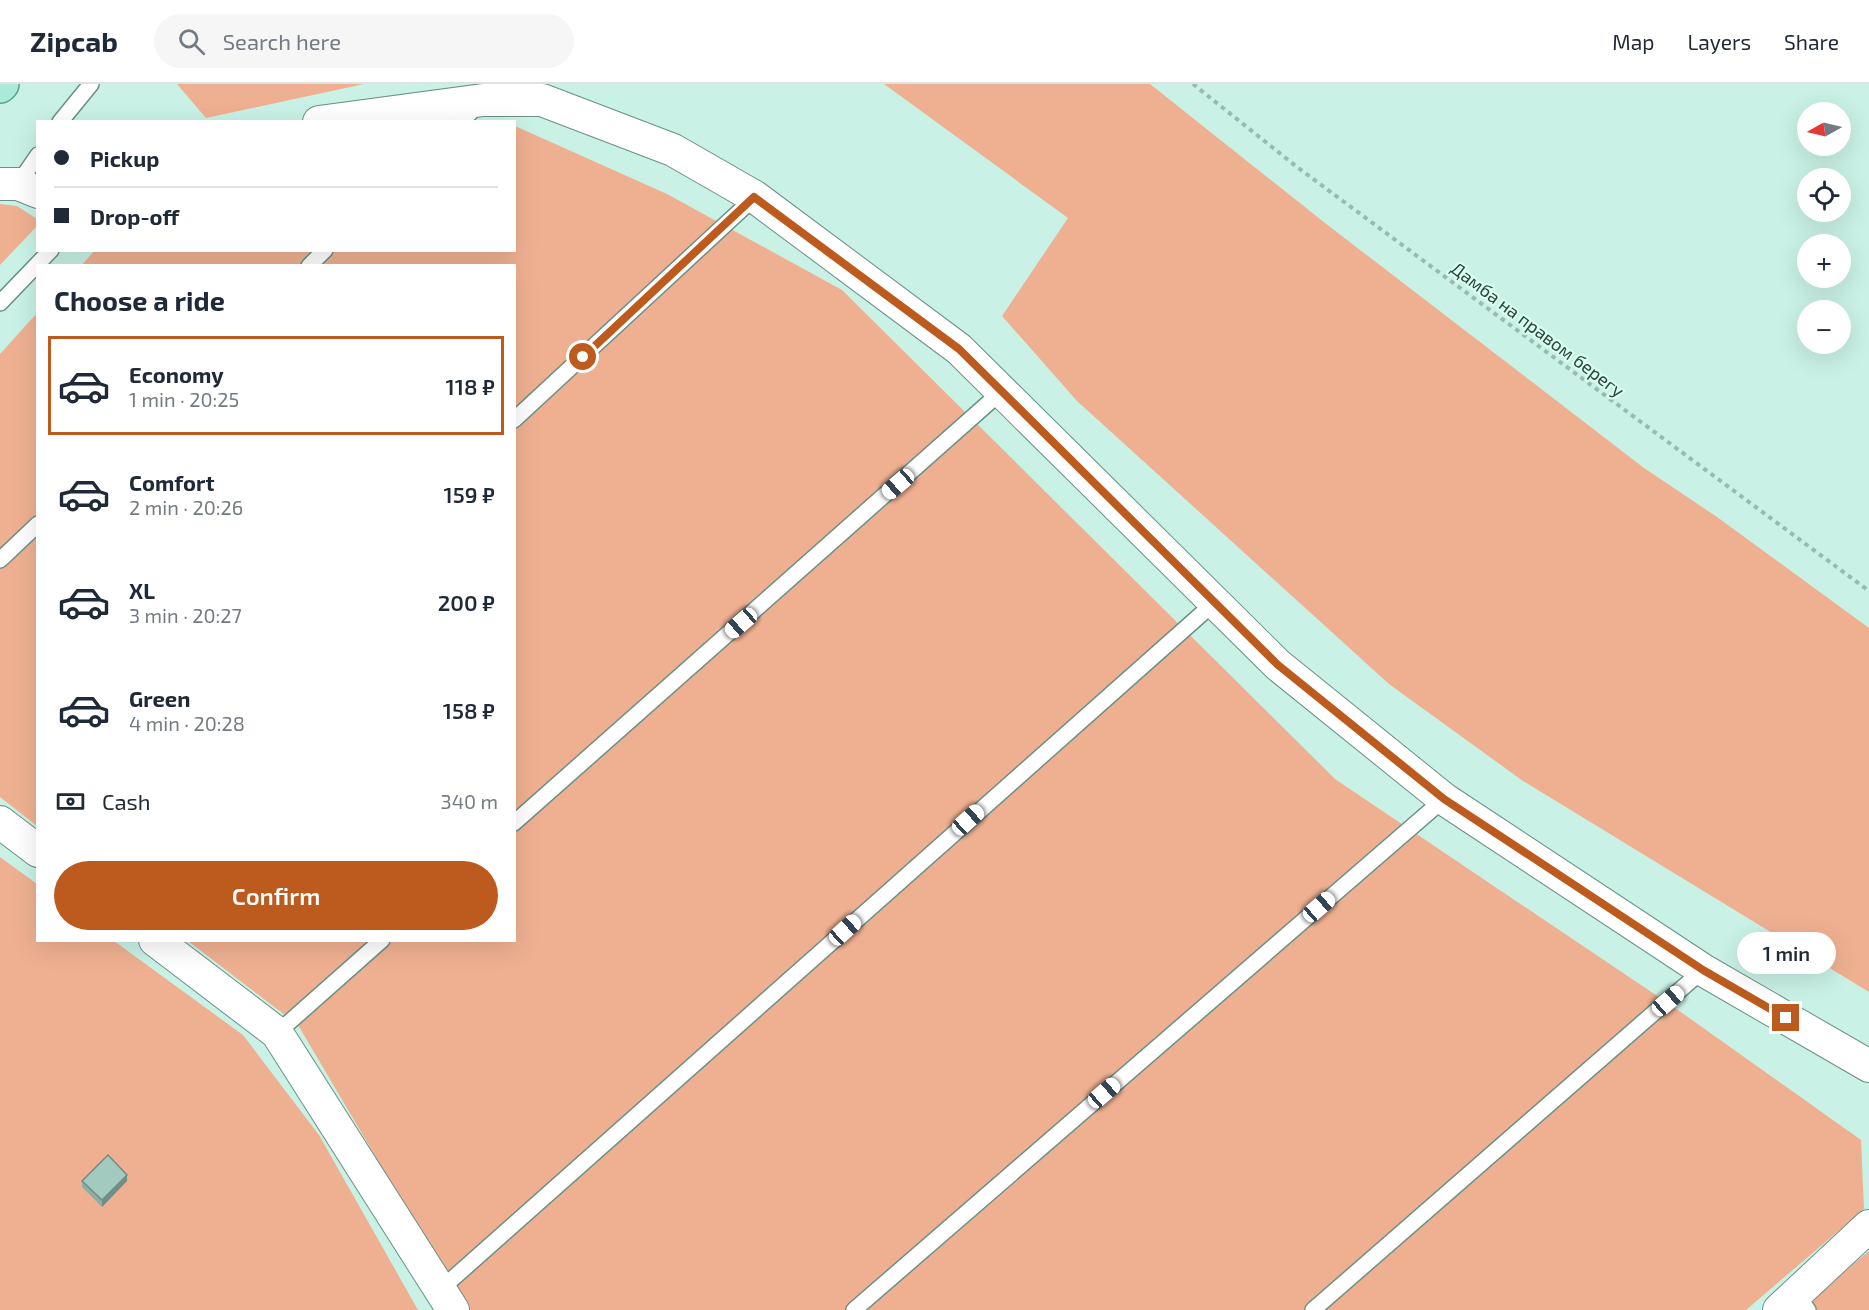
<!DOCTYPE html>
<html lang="en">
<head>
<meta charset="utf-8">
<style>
  :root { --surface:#fff; --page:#f6f6f7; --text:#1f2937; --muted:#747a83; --line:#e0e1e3; --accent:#bd5b1e }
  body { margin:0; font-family:"Exo 2",sans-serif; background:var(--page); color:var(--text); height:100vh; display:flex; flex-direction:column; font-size:22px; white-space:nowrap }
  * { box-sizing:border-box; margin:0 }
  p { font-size:20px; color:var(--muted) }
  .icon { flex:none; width:33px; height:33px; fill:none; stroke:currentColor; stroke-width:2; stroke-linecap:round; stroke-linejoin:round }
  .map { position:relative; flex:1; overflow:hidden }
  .details { position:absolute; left:36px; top:180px; width:480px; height:678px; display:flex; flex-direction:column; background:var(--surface); border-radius:0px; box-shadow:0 6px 24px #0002 }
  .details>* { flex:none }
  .hud { position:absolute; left:36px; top:36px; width:480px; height:132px; border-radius:0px; box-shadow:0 6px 24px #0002; display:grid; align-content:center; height:132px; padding:0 18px; background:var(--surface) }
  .needle { width:39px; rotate:262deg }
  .buttons { position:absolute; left:1797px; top:18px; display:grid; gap:12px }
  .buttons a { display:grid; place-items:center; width:54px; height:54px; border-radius:50%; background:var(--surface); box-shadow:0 6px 24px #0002; font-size:30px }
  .end { position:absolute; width:27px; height:27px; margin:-14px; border:8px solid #bd5b1e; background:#fff; box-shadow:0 0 0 3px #fff }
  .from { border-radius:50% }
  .bubble { position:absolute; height:42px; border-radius:21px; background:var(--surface); box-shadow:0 6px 24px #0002; font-size:20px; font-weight:600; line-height:42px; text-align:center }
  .car { position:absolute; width:18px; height:36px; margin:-18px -9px; border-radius:8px; box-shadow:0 0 4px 2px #0007; background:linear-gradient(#fff 24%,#345 0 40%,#fff 0 76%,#345 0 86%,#fff 0) }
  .hud b { display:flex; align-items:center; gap:21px; height:57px; font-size:22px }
  .hud b+b { border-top:2px solid var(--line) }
  .hud i { width:15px; height:15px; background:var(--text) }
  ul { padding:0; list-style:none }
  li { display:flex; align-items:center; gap:18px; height:99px; margin:0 12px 9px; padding:0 6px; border:3px solid transparent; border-radius:0px }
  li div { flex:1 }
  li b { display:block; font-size:22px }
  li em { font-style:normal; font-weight:600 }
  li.on { border-color:var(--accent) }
  li>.icon { width:54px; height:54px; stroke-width:1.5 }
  h2 { padding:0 18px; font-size:27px; line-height:72px }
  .pay { display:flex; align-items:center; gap:15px; height:66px; padding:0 18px; font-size:22px }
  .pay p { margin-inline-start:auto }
  .button { display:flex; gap:12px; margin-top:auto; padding:12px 18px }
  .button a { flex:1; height:69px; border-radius:36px; background:var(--accent); color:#fff; font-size:24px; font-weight:600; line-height:69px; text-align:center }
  header { display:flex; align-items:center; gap:36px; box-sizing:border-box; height:84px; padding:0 30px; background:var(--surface); border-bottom:2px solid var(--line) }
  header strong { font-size:28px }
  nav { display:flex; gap:33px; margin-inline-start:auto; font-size:21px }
  .search { width:420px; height:54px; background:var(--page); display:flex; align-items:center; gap:15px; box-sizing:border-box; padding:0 21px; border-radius:33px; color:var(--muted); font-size:22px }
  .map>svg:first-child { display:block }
  .green { fill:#efb091 }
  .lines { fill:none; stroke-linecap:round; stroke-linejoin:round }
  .lane-casing { stroke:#6b9085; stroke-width:18 }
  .street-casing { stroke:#6b9085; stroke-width:34 }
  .primary-casing { stroke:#5ca491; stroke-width:36 }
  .path { stroke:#99bab0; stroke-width:4; stroke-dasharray:4.5 4.5; stroke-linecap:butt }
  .lane { stroke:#fff; stroke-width:15 }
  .street { stroke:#fff; stroke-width:32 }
  .primary { stroke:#abe9d9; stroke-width:33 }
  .wall { fill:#8caea3 }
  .shaded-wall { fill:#728d85 }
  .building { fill:#a3cabe; stroke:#728d85; stroke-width:1.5 }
  .route { stroke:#bd5b1e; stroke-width:8 }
  .labels { text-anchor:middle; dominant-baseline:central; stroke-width:4.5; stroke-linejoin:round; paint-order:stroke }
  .street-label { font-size:18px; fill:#31413c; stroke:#d6fff2 }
</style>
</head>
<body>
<header>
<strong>Zipcab</strong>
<div class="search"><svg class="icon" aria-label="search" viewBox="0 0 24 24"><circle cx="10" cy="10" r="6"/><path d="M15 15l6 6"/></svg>Search here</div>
<nav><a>Map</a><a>Layers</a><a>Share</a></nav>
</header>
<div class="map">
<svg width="1869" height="1226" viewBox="0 0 1869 1226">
  <rect width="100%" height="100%" fill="#c9f1e5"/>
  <g class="green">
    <polygon points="177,0 364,0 206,34"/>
    <polygon points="884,0 1150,0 1325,139 1644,384 1717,433 1869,544 1869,908 1523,697 1389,600 1077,317 1002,232 1068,134"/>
    <polygon points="515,42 667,110 842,206 1335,695 1678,926 1861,1056 1864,1125 1746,1226 466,1226 298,941 188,857 514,856 514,182 81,182 95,166 514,166"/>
    <polygon points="0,120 17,122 37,135 38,141 0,181"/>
    <polygon points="37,229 37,742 0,713 0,270"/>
    <polygon points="0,773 37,800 38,856 114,857 243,951 319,1051 418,1226 0,1226"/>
    <polygon points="1869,1167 1869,1226 1798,1226"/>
  </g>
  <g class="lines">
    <g class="lane-casing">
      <g id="lane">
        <polyline points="60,38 91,0"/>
        <polyline points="461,38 479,20"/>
        <polyline points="18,100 38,71"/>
        <polyline points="309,182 325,166"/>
        <polyline points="0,219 51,166"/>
        <polyline points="514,336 755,113"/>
        <polyline points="0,476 38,440"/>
        <polyline points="514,739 1002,307"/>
        <polyline points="277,949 382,856"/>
        <polyline points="441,1205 1215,518"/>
        <polyline points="1797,1211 1808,1226"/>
        <polyline points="854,1226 1444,715"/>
        <polyline points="1313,1226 1703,886"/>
      </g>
    </g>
    <g class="street-casing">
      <g id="street">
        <polyline points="319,38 483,16 542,16 673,66 755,113 959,265 1278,581 1444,715 1703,886 1869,982"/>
        <polyline points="0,100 18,100 38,108"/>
        <polyline points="0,738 38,767"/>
        <polyline points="155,856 277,949 453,1226"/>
        <polyline points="1779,1226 1869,1142"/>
      </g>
    </g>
    <g class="primary-casing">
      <polyline id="primary" points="0,2 2,0"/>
    </g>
    <polyline class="path" points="1193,0 1297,83 1869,507"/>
    <use href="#lane" class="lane"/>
    <use href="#street" class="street"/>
    <use href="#primary" class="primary"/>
  </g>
  <polygon class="wall" points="82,1097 127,1097 102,1123 82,1103"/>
  <polygon class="shaded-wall" points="127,1091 127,1097 102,1123 102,1116"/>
  <polygon class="building" points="108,1071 127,1091 102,1116 82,1097"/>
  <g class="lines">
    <polyline class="route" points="583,273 754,113 959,265 1278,581 1444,715 1703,886 1786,934"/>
  </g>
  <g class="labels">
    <g class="street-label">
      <text transform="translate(1538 245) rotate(37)">Дамба на правом берегу</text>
    </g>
  </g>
</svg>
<div class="buttons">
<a><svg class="needle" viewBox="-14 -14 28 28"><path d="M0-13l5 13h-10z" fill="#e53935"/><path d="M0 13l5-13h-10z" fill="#747a83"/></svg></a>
<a><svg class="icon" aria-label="locate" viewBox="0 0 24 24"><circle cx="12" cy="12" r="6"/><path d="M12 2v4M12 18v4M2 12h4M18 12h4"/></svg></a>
<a>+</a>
<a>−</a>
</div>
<i class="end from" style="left:583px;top:273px"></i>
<i class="end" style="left:1786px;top:934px"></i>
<div class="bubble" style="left:1737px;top:848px;width:99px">1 min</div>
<i class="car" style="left:898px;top:400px;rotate:229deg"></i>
<i class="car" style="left:741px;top:539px;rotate:229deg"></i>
<i class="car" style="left:968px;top:736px;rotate:48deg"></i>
<i class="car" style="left:1319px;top:823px;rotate:49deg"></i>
<i class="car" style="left:845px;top:846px;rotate:48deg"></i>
<i class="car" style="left:1668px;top:917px;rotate:49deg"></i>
<i class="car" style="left:1104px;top:1009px;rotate:49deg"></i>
<div class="hud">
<b><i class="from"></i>Pickup</b>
<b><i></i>Drop-off</b>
</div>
<section class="details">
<h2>Choose a ride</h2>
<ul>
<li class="on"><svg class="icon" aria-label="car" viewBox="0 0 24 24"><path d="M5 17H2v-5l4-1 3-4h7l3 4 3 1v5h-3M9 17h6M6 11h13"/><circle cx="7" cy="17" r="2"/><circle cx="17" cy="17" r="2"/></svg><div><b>Economy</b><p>1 min · 20:25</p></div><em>118 ₽</em></li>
<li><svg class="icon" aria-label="car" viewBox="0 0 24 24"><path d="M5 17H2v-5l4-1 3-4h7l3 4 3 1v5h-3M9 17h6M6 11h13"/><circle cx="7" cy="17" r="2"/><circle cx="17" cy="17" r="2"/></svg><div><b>Comfort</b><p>2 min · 20:26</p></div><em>159 ₽</em></li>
<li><svg class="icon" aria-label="car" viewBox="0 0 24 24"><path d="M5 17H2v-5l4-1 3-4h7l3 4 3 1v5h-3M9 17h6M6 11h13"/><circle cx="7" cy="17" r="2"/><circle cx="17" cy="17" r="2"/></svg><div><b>XL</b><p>3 min · 20:27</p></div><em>200 ₽</em></li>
<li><svg class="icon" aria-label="car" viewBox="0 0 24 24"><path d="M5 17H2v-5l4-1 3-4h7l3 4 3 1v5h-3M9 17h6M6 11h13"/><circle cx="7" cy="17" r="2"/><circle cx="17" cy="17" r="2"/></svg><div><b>Green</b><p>4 min · 20:28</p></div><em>158 ₽</em></li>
</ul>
<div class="pay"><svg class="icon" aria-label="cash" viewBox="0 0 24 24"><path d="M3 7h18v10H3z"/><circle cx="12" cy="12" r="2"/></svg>Cash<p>340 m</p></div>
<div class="button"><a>Confirm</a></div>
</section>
</div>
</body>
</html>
